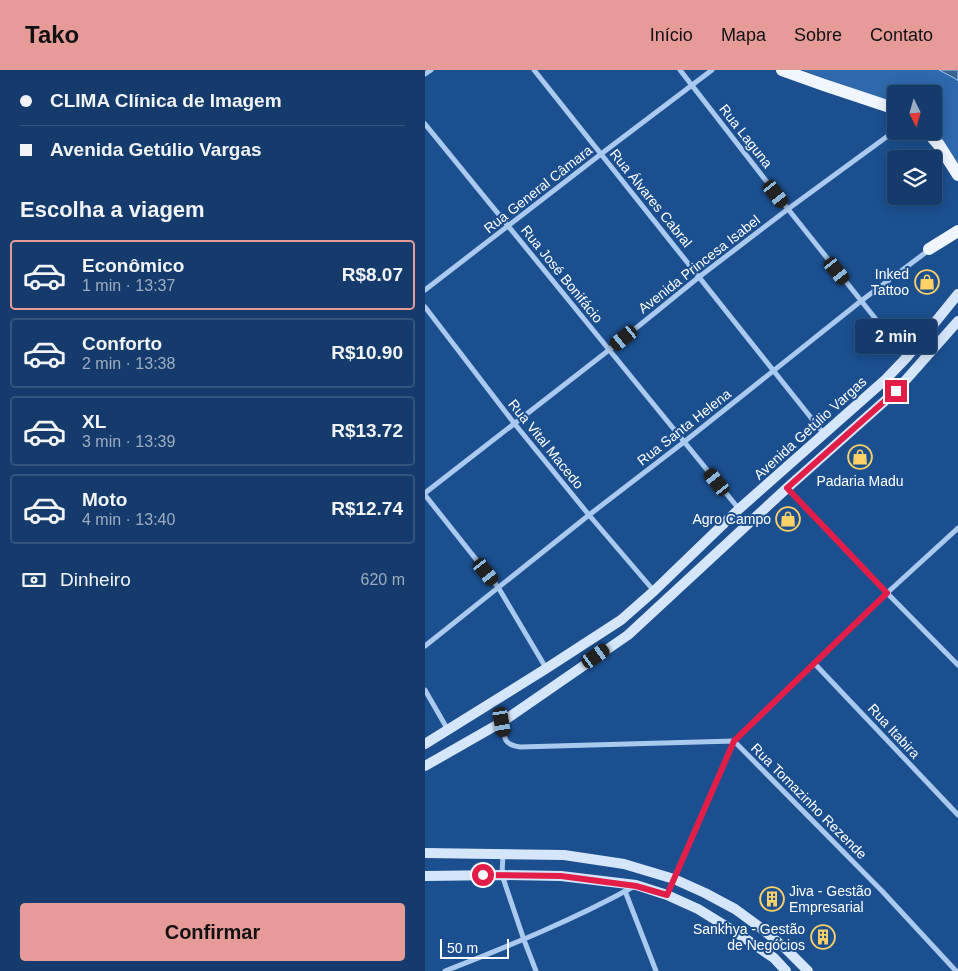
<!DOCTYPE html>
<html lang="pt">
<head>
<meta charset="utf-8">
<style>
  :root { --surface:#143b6b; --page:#214673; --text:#f1f3f6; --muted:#9dadc1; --line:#33557e; --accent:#e69b98 }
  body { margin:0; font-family:Arial,sans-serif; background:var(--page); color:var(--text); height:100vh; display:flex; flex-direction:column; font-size:19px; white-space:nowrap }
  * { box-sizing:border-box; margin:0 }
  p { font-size:16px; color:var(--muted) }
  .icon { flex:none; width:28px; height:28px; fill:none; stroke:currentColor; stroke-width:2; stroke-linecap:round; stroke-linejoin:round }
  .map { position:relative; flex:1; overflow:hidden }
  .sheet { display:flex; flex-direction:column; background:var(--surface); width:425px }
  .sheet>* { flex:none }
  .top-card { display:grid; align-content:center; height:110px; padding:0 20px; background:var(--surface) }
  .needle { width:32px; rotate:175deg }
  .controls { position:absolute; left:462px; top:15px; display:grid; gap:10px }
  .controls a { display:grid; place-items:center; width:55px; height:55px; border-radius:5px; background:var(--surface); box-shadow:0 2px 12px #0003,0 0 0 1px var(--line); font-size:25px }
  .scale { position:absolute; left:15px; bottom:12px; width:69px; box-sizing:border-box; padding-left:5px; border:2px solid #fff; border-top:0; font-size:14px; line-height:18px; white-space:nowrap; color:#fff; -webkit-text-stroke:4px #1b4f8f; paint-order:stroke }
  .end { position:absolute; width:22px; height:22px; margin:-11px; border:6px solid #e11d48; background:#fff; box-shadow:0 0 0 2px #fff }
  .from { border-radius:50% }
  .bubble { position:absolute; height:35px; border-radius:5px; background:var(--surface); box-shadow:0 2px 12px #0003,0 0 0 1px var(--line); font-size:16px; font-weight:800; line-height:35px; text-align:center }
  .car { position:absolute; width:15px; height:30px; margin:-15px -8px; border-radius:6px; box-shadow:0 0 4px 1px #0007; background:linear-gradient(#222 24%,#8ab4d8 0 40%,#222 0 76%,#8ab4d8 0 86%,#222 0) }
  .top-card b { display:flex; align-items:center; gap:18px; height:48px; font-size:19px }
  .top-card b+b { border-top:1px solid var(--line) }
  .top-card i { width:12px; height:12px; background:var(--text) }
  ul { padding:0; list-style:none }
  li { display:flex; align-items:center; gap:15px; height:70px; margin:0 10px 8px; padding:0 10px; border:2px solid var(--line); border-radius:5px }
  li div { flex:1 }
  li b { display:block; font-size:19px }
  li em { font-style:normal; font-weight:800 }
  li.active { border-color:var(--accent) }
  li>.icon { width:45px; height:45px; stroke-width:1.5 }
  h2 { padding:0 20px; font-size:22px; line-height:60px }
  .pay { display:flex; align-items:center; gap:12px; height:55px; padding:0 20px; font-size:19px }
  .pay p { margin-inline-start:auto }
  .cta { display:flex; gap:10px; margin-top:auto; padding:10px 20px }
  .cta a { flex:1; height:58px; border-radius:5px; background:var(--accent); color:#111; font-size:20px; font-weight:800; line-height:58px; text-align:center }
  header { display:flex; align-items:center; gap:30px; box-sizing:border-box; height:70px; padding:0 25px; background:var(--accent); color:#111 }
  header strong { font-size:24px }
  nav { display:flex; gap:28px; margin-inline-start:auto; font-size:18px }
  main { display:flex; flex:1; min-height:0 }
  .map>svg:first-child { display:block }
  .green { fill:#2e69ad }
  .water { fill:#3c6290; stroke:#9cc4f0 }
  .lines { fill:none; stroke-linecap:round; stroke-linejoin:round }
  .minor { stroke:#a9c9ee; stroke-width:5 }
  .secondary { stroke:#d6e6fa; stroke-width:10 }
  .primary { stroke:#f0f6ff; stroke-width:12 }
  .route { stroke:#e11d48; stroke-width:6 }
  .labels { text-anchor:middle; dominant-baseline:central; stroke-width:4; stroke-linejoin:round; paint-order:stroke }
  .street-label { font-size:14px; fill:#fff; stroke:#1b4f8f }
  .poi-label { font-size:14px; fill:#fff; stroke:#1b4f8f; text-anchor:end }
</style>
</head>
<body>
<header>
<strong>Tako</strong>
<nav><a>Início</a><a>Mapa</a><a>Sobre</a><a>Contato</a></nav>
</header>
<main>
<section class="sheet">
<div class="top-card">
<b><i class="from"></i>CLIMA Clínica de Imagem</b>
<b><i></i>Avenida Getúlio Vargas</b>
</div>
<h2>Escolha a viagem</h2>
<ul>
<li class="active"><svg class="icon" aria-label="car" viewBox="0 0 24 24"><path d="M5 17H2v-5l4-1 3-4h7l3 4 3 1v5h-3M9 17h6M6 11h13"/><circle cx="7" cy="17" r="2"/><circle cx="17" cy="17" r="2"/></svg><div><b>Econômico</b><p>1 min · 13:37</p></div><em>R$8.07</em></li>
<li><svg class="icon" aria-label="car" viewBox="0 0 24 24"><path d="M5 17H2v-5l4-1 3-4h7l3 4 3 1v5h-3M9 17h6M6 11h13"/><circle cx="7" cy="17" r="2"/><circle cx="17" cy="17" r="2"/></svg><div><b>Conforto</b><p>2 min · 13:38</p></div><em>R$10.90</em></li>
<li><svg class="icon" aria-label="car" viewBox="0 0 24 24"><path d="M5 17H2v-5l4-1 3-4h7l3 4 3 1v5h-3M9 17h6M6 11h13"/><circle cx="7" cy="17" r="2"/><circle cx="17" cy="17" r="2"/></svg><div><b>XL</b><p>3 min · 13:39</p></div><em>R$13.72</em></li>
<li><svg class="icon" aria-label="car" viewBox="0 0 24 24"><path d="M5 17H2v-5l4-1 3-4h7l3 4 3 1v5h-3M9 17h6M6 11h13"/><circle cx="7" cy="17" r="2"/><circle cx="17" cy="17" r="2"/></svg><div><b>Moto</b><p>4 min · 13:40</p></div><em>R$12.74</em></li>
</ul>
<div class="pay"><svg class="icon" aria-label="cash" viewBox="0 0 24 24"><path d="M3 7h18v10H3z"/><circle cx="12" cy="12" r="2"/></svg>Dinheiro<p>620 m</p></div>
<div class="cta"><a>Confirmar</a></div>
</section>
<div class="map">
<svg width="533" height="901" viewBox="0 0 533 901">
  <rect width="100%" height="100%" fill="#1b4f8f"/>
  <polygon class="green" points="377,0 533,0 533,93 509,59 509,24 471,24 471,34"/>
  <polygon class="water" points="514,0 533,0 533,11 531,9"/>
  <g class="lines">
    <g class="minor">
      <polyline points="109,0 399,364"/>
      <polyline points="255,0 363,139 481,287"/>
      <polyline points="0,4 6,0"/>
      <polyline points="0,54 314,439"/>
      <polyline points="0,220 176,84 287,0"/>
      <polyline points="0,237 89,353 164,445 229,521"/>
      <polyline points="362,418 462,523 533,595"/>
      <polyline points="0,423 184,280 274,207 363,139 471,60"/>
      <polyline points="0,425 73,517 121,598"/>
      <polyline points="0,576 164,445 259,372 436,231 504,180"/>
      <polyline points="389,593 533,745"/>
      <polyline points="0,620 23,660"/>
      <path d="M77 652C80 668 77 674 95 677L309 671 457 821 531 901"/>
      <polyline points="78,784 77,805 99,870 111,901"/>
      <polyline points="200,821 231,901"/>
      <polyline points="242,825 309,671 462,523 533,458"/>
      <path d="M20 901C84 876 148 850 208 817"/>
    </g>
    <g class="secondary">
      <polyline points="0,674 122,598 196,550 229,521 314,439 461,309 482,287 533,224"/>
      <polyline points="0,696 77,652 203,565 362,418 471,321 533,251"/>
      <polyline points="0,783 139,785 199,794 249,809 280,823 310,839 336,858 361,879 383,901"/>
      <polyline points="0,806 77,805 136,806 211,815 242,825 273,839 312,863 349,888 361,901"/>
    </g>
    <g class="primary">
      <polyline points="357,0 399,15 471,39"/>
      <polyline points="502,61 514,75 533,105"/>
      <polyline points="504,179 533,161"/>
    </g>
  </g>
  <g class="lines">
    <polyline class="route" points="58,805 136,806 211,816 242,825 309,671 462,523 362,418 471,321"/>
  </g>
  <defs>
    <g id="shop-ring" transform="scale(1.25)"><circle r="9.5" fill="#1b4f8f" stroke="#ffd166" stroke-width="1.5"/><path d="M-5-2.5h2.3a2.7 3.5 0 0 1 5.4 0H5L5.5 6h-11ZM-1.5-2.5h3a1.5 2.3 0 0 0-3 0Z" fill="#ffd166"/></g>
    <g id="building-ring" transform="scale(1.25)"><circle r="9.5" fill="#1b4f8f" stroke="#ffd166" stroke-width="1.5"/><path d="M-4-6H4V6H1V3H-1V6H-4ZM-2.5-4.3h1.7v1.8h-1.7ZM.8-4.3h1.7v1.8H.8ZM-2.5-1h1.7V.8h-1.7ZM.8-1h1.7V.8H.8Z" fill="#ffd166"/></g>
  </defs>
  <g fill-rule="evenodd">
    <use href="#shop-ring" x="502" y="212"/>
    <use href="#shop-ring" x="435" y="387"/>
    <use href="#shop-ring" x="363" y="449"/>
    <use href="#building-ring" x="347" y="829"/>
    <use href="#building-ring" x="398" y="867"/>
  </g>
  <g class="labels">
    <g class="street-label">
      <text transform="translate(321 66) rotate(52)">Rua Laguna</text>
      <text transform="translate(113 119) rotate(-38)">Rua General Câmara</text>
      <text transform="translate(226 128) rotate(51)">Rua Álvares Cabral</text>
      <text transform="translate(274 194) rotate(-38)">Avenida Princesa Isabel</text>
      <text transform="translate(137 204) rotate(51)">Rua José Bonifácio</text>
      <text transform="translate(259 357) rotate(-38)">Rua Santa Helena</text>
      <text transform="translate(385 358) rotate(-42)">Avenida Getúlio Vargas</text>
      <text transform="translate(121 374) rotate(51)">Rua Vital Macedo</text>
      <text transform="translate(469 661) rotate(47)">Rua Itabira</text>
      <text transform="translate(384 731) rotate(45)">Rua Tomazinho Rezende</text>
    </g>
    <g class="poi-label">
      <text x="484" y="204">Inked<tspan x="484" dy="16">Tattoo</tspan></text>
      <text x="435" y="411" text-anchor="middle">Padaria Madu</text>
      <text x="346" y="449">Agro Campo</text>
      <text x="364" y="821" text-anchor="start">Jiva - Gestão<tspan x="364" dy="16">Empresarial</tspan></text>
      <text x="380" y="859">Sankhya - Gestão<tspan x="380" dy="16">de Negócios</tspan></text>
    </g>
  </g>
</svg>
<div class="controls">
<a><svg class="needle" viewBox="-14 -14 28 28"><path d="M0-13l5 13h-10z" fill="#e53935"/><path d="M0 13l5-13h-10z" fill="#9dadc1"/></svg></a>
<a><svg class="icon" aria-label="layers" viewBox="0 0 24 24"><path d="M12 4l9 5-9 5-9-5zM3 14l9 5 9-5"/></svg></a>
</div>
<div class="scale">50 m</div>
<i class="end from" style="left:58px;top:805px"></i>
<i class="end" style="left:471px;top:321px"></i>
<div class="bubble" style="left:430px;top:249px;width:82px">2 min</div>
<i class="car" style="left:351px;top:124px;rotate:142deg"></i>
<i class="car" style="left:412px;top:201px;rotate:141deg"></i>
<i class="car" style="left:199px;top:268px;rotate:231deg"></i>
<i class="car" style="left:292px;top:412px;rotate:321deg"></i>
<i class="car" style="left:61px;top:502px;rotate:141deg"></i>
<i class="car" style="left:171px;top:586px;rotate:55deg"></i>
<i class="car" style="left:77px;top:652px;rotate:170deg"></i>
</div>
</main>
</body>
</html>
